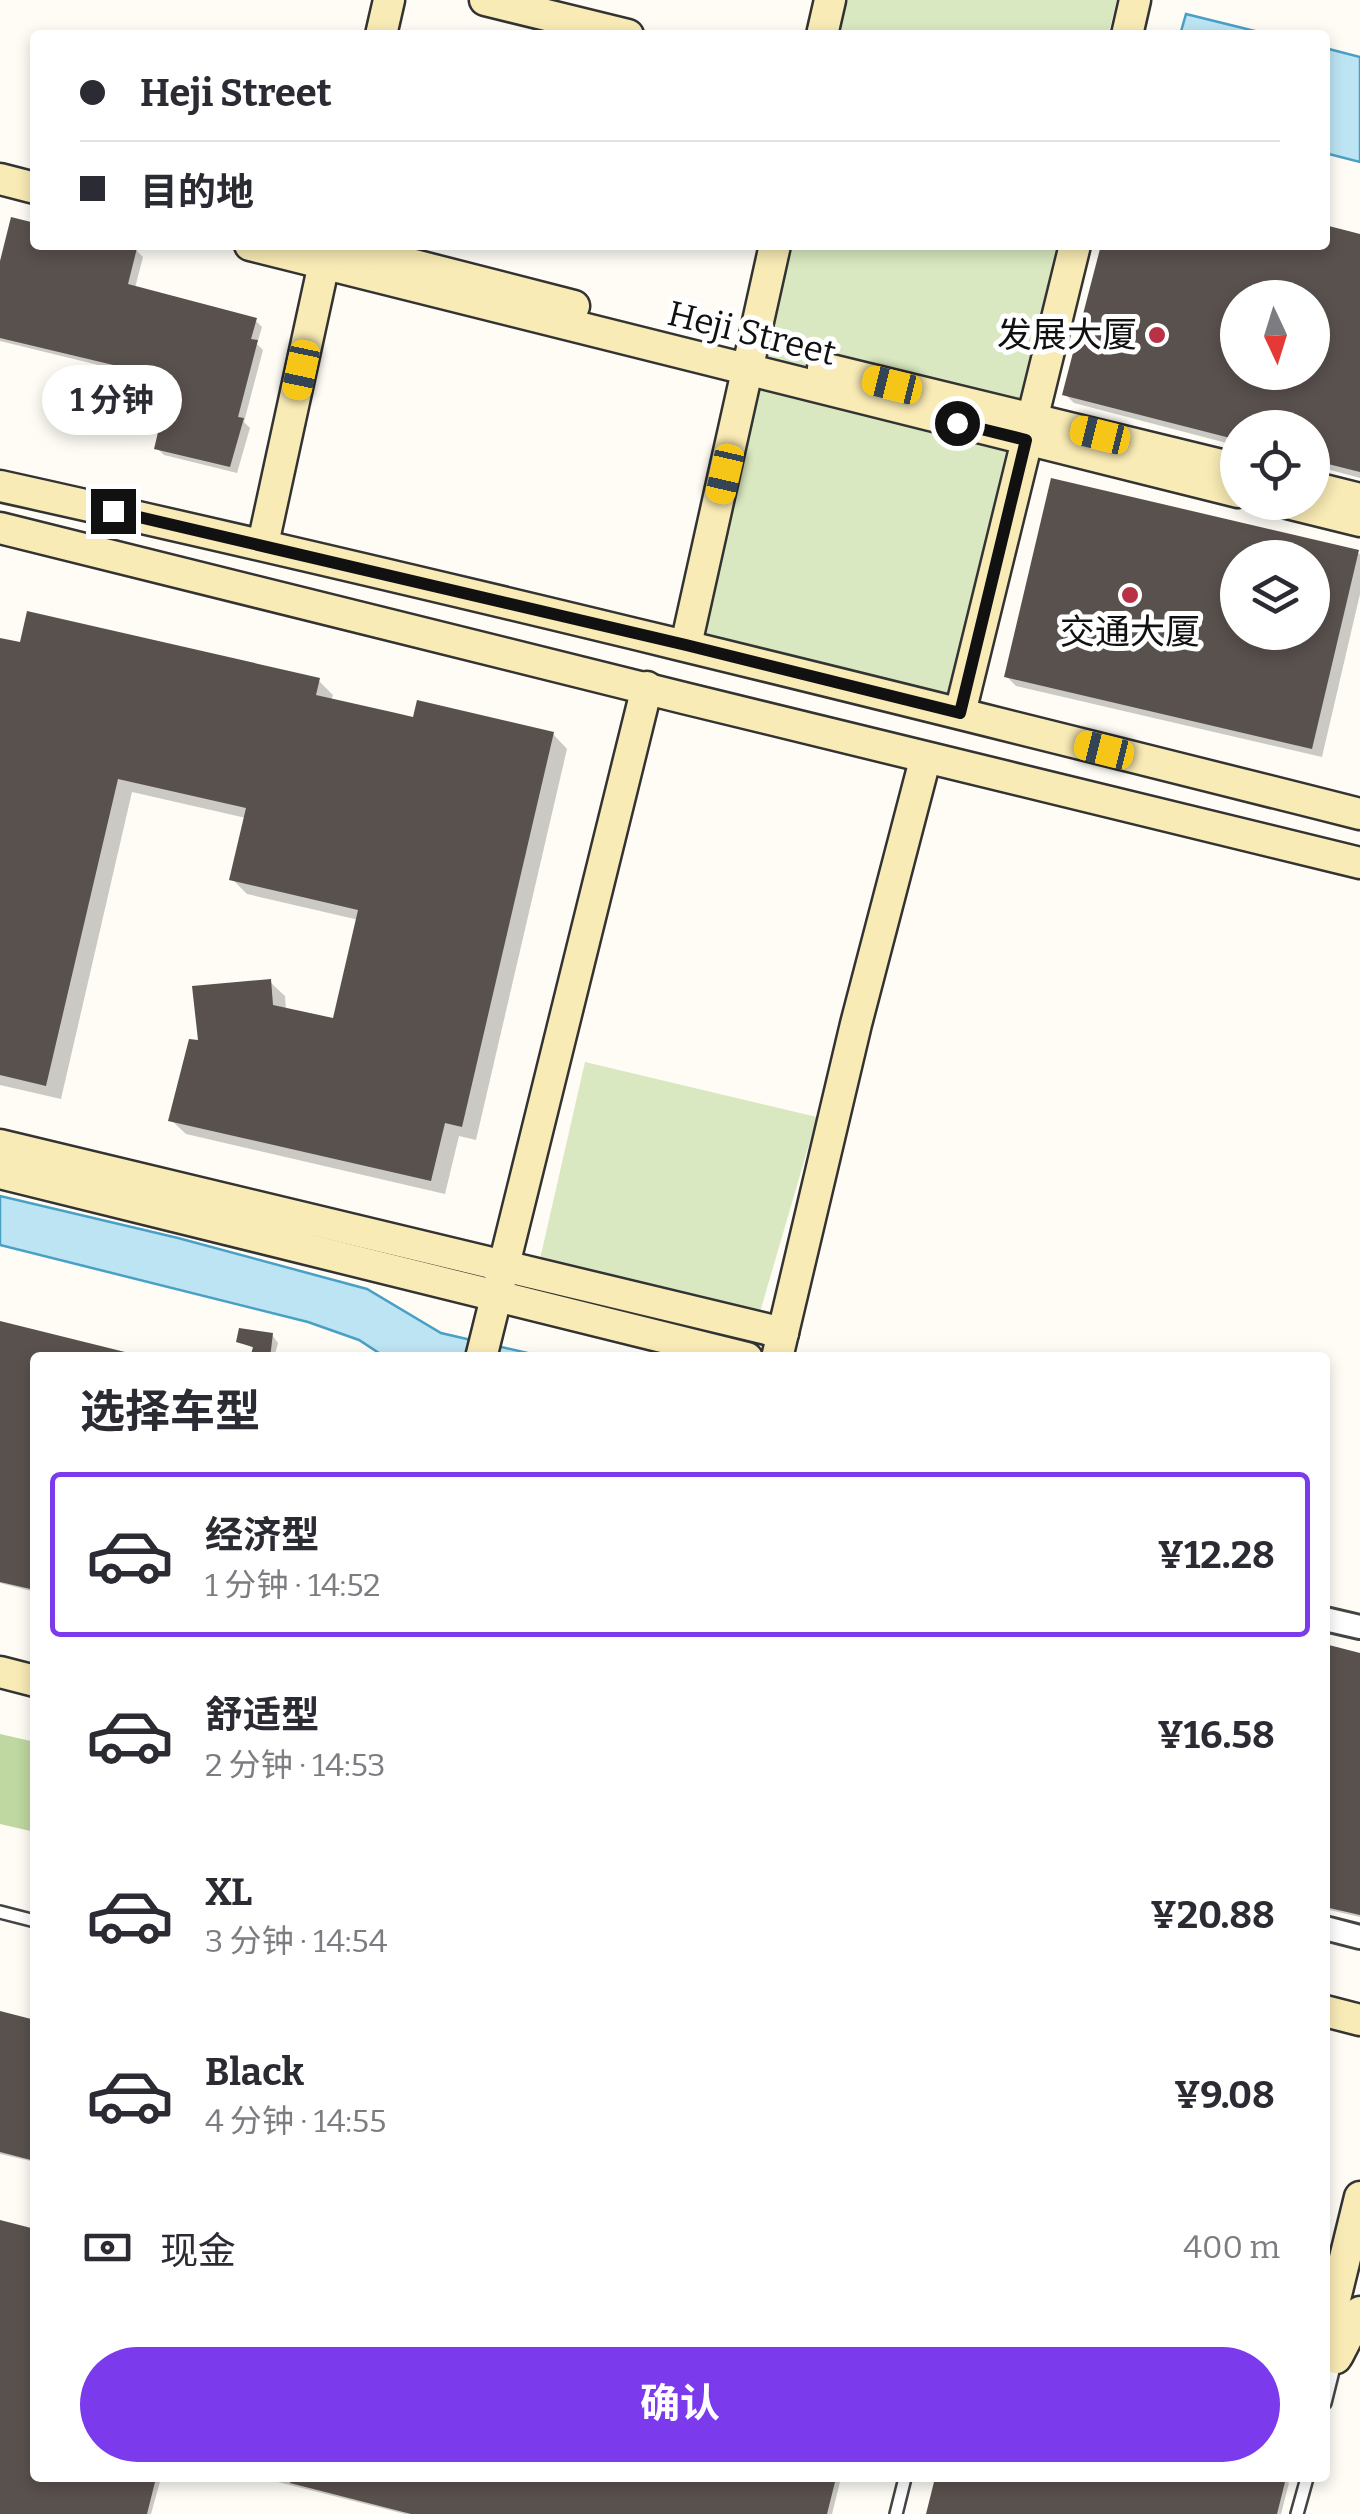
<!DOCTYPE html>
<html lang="zh">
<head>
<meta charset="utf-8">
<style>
  :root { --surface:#fff; --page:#f7f7f7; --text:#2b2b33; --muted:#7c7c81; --line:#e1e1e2; --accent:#7c3aed }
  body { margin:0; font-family:Bitter,"Noto Sans SC",serif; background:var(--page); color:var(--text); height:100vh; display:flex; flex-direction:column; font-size:38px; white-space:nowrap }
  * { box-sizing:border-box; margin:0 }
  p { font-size:32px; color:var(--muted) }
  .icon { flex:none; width:55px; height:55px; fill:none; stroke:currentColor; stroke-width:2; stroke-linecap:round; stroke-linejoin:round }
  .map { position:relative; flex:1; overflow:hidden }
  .drawer { position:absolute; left:30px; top:1352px; width:1300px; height:1130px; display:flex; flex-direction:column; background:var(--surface); border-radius:10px; box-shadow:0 5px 15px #0003 }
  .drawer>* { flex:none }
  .hud { position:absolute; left:30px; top:30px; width:1300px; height:220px; border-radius:10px; box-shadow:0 5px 15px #0003; display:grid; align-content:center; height:220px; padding:0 50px; background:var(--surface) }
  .needle { width:65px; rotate:176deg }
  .controls { position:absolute; left:1220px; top:280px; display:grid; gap:20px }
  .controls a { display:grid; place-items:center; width:110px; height:110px; border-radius:50%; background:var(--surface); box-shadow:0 5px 15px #0003; font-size:50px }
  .end { position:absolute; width:45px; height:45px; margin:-22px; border:12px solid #111; background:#fff; box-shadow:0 0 0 5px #fff }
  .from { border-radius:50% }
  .bubble { position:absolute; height:70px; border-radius:35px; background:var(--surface); box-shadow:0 5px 15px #0003; font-size:32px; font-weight:700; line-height:70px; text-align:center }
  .car { position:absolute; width:30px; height:60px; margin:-30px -15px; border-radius:12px; box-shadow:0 0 8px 2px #0007; background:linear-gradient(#f5c518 24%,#345 0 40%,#f5c518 0 76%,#345 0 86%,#f5c518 0) }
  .hud b { display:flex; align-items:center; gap:35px; height:95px; font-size:38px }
  .hud b+b { border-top:2px solid var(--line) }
  .hud i { width:25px; height:25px; background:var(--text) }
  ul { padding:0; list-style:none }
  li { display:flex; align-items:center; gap:30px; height:165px; margin:0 20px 15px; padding:0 30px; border:5px solid transparent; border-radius:10px }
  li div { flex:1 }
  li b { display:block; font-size:38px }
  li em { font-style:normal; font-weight:700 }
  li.on { border-color:var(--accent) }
  li>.icon { width:90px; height:90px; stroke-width:1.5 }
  h2 { padding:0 50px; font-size:45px; line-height:120px }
  .pay { display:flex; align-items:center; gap:25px; height:110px; padding:0 50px; font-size:38px }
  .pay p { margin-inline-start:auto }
  .button { display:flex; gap:20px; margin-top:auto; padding:20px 50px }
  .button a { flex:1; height:115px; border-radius:60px; background:var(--accent); color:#fff; font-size:40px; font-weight:700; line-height:115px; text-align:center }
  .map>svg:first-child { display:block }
  .green { fill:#d9e8c0 }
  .forest { fill:#bfd7a0 }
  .water { fill:#bde4f3; stroke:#49a0c5; stroke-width:2.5 }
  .shadow { fill:#0003; fill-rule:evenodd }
  .building { fill:#59514e; fill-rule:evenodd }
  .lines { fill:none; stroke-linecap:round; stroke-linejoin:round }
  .lane-casing { stroke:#444; stroke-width:16 }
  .street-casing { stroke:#444; stroke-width:28 }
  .secondary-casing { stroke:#333; stroke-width:35 }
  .lane { stroke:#fff; stroke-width:11 }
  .street { stroke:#fff; stroke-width:22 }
  .secondary { stroke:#f9ebb5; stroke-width:30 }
  .route { stroke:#111; stroke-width:12 }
  .poi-dot { fill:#b93145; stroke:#fff; stroke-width:4 }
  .labels { text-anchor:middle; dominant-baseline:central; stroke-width:10; stroke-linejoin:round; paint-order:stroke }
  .street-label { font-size:35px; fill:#111; stroke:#fff }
  .poi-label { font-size:35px; fill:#111; stroke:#fff; text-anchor:end }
</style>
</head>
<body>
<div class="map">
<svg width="1360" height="2514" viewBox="0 0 1360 2514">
  <rect width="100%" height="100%" fill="#fefcf5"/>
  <g class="green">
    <polygon points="847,0 1117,0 1108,35 839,35"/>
    <polygon points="792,245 1057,245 947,695 704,633"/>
    <polygon points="585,1062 817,1117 760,1312 540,1259"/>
  </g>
  <polygon class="forest" points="0,1734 35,1742 35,1832 0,1824"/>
  <g class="water">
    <polygon points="1186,14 1271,35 1180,35"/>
    <polygon points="1325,48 1360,57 1360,162 1325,153"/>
    <polygon points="0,1196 178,1238 367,1289 441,1333 545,1357 385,1357 359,1340 308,1322 0,1245"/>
  </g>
  <g class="shadow">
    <polygon points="35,225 35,245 115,245 136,250 143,257 135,288 255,320 262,327 257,344 263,350 244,422 250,428 237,473 164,455 157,448 167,405 148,396 140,388 135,374 0,341 0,272"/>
    <path d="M1325 228 1360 237V478L1312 465V428H1238V446L1074 403 1065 394 1104 245H1325ZM1238 298H1312V372H1238Z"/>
    <path d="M1053 481 1360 554V594L1322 757 1016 686 1006 676ZM1238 558H1312V632H1238Z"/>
    <polygon points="0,640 318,680 333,695 331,701 415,720 553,734 567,749 476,1140 459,1136 445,1194 186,1134 171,1120 201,1043 270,982 285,996 286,1010 335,1021 359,920 247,894 232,879 246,818 132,792 61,1099 0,1085"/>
    <polygon points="0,1323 138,1358 35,1358 35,1592 0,1583"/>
    <polygon points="272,1335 278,1343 274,1358 253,1358 255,1349 239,1341"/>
    <polygon points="1325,1647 1360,1655 1360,1917 1325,1909"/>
    <polygon points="0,2013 35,2022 35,2162 0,2154"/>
    <polygon points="0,2222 35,2231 35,2478 161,2478 151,2514 0,2514"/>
    <polygon points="262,2478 841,2478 832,2514 405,2514"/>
    <polygon points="938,2478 1284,2478 1289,2483 1281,2514 929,2514"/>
  </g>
  <g class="building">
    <polygon points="11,217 35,223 35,245 125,245 137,248 128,284 257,318 251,339 258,340 238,417 244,418 230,467 154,449 165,403 138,389 130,369 0,338 0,261"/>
    <path d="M1325 225 1360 234V472L1312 460V428H1238V440L1062 395 1101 245H1325ZM1238 298H1312V372H1238Z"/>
    <path d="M1051 478 1359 550 1312 749 1004 677ZM1238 558H1312V632H1238Z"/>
    <polygon points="27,611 320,678 316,695 396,713 413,717 417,700 554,732 462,1127 445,1123 431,1181 168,1121 189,1039 198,1040 192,986 271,979 273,1005 333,1018 358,910 229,880 246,808 118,779 46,1086 0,1075 0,638 20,642"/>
    <polygon points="0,1321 125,1352 124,1358 35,1358 35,1590 0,1582"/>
    <polygon points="239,1328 273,1333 270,1358 250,1358 253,1347 236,1342"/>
    <polygon points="1325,1644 1360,1653 1360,1915 1325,1907"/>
    <polygon points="0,2011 35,2020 35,2161 0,2152"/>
    <polygon points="0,2220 35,2229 35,2478 156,2478 147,2514 0,2514"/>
    <polygon points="291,2478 836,2478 827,2514 411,2514 290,2483"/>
    <polygon points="935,2478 1286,2478 1277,2514 926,2514"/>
  </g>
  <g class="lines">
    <g class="lane-casing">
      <g id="lane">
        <polyline points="0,1912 35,1921"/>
        <polyline points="1325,2403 1336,2359"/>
        <polyline points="896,2514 905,2478"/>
        <polyline points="1297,2514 1307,2478"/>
      </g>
    </g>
    <g class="street-casing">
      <g id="street">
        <polyline points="1325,1619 1360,1627"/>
        <polyline points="1325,1928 1360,1937"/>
      </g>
    </g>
    <g class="secondary-casing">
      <g id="secondary">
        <polyline points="485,0 628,35"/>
        <polyline points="381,35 389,0"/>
        <polyline points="822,35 830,0"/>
        <polyline points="1127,35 1135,0"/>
        <polyline points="0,179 35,188"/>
        <polyline points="250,245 1238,492"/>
        <polyline points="336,245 574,306"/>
        <polyline points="823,368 1238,469"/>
        <path d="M0 486C455 587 908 700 1360 814"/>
        <polyline points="1312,487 1360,499"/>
        <polyline points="1283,502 1360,521"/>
        <path d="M0 528C453 640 906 755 1360 863"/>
        <polyline points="263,544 328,245"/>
        <polyline points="686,645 775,245"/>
        <polyline points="960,713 1075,245"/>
        <polyline points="0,1145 783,1333"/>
        <polyline points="0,1173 747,1358"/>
        <polyline points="481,1358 647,687"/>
        <polyline points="777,1358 856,1024 925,760"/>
        <polyline points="0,1672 35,1681"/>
        <polyline points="1325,2011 1360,2020"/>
        <polyline points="1338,2355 1360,2312"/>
        <polyline points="1336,2358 1334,2303 1360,2197"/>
      </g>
    </g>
    <use href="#lane" class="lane"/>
    <use href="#street" class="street"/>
    <use href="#secondary" class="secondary"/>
  </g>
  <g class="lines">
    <polyline class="route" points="113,511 686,645 960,713 1026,440 957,423"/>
  </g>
  <g class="poi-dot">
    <circle cx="1157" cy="335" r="10"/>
    <circle cx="1130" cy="595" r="10"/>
  </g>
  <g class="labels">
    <g class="street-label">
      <text transform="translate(752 333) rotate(14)">Heji Street</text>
    </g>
    <g class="poi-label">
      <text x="1137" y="335">发展大厦</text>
      <text x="1130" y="632" text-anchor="middle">交通大厦</text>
    </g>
  </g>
</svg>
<div class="controls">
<a><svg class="needle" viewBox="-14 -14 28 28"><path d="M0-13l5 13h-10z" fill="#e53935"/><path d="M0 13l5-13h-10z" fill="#7c7c81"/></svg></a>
<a><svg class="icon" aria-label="locate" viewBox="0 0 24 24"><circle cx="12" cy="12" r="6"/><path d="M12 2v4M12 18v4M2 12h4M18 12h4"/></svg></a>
<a><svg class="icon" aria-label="layers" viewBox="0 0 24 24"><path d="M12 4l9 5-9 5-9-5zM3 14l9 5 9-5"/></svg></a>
</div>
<i class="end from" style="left:957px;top:423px"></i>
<i class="end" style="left:113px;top:511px"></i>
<div class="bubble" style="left:42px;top:365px;width:140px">1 分钟</div>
<i class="car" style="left:301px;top:370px;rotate:192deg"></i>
<i class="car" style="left:892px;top:385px;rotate:284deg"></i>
<i class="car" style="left:1100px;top:435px;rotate:284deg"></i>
<i class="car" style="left:725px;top:474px;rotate:193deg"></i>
<i class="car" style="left:1104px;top:750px;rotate:284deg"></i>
<div class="hud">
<b><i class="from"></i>Heji Street</b>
<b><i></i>目的地</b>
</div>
<section class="drawer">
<h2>选择车型</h2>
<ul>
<li class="on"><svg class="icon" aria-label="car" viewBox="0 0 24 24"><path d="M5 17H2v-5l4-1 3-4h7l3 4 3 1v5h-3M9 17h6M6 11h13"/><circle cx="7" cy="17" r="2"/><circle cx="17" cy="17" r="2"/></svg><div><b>经济型</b><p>1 分钟 · 14:52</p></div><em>¥12.28</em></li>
<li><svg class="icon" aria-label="car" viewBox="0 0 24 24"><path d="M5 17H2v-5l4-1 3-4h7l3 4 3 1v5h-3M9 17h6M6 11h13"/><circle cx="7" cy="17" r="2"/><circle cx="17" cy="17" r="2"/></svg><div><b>舒适型</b><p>2 分钟 · 14:53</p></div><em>¥16.58</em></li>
<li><svg class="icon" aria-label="car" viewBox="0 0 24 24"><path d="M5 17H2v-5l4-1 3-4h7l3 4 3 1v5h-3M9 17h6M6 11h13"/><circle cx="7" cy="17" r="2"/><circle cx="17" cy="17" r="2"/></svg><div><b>XL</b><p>3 分钟 · 14:54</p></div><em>¥20.88</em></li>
<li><svg class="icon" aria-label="car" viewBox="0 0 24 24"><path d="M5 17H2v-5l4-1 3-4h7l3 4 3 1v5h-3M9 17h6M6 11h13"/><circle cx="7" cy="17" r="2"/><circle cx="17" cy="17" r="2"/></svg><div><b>Black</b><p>4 分钟 · 14:55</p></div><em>¥9.08</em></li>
</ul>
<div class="pay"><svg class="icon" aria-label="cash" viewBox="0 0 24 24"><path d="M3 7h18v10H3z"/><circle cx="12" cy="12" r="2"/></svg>现金<p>400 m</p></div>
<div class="button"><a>确认</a></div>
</section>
</div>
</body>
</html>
